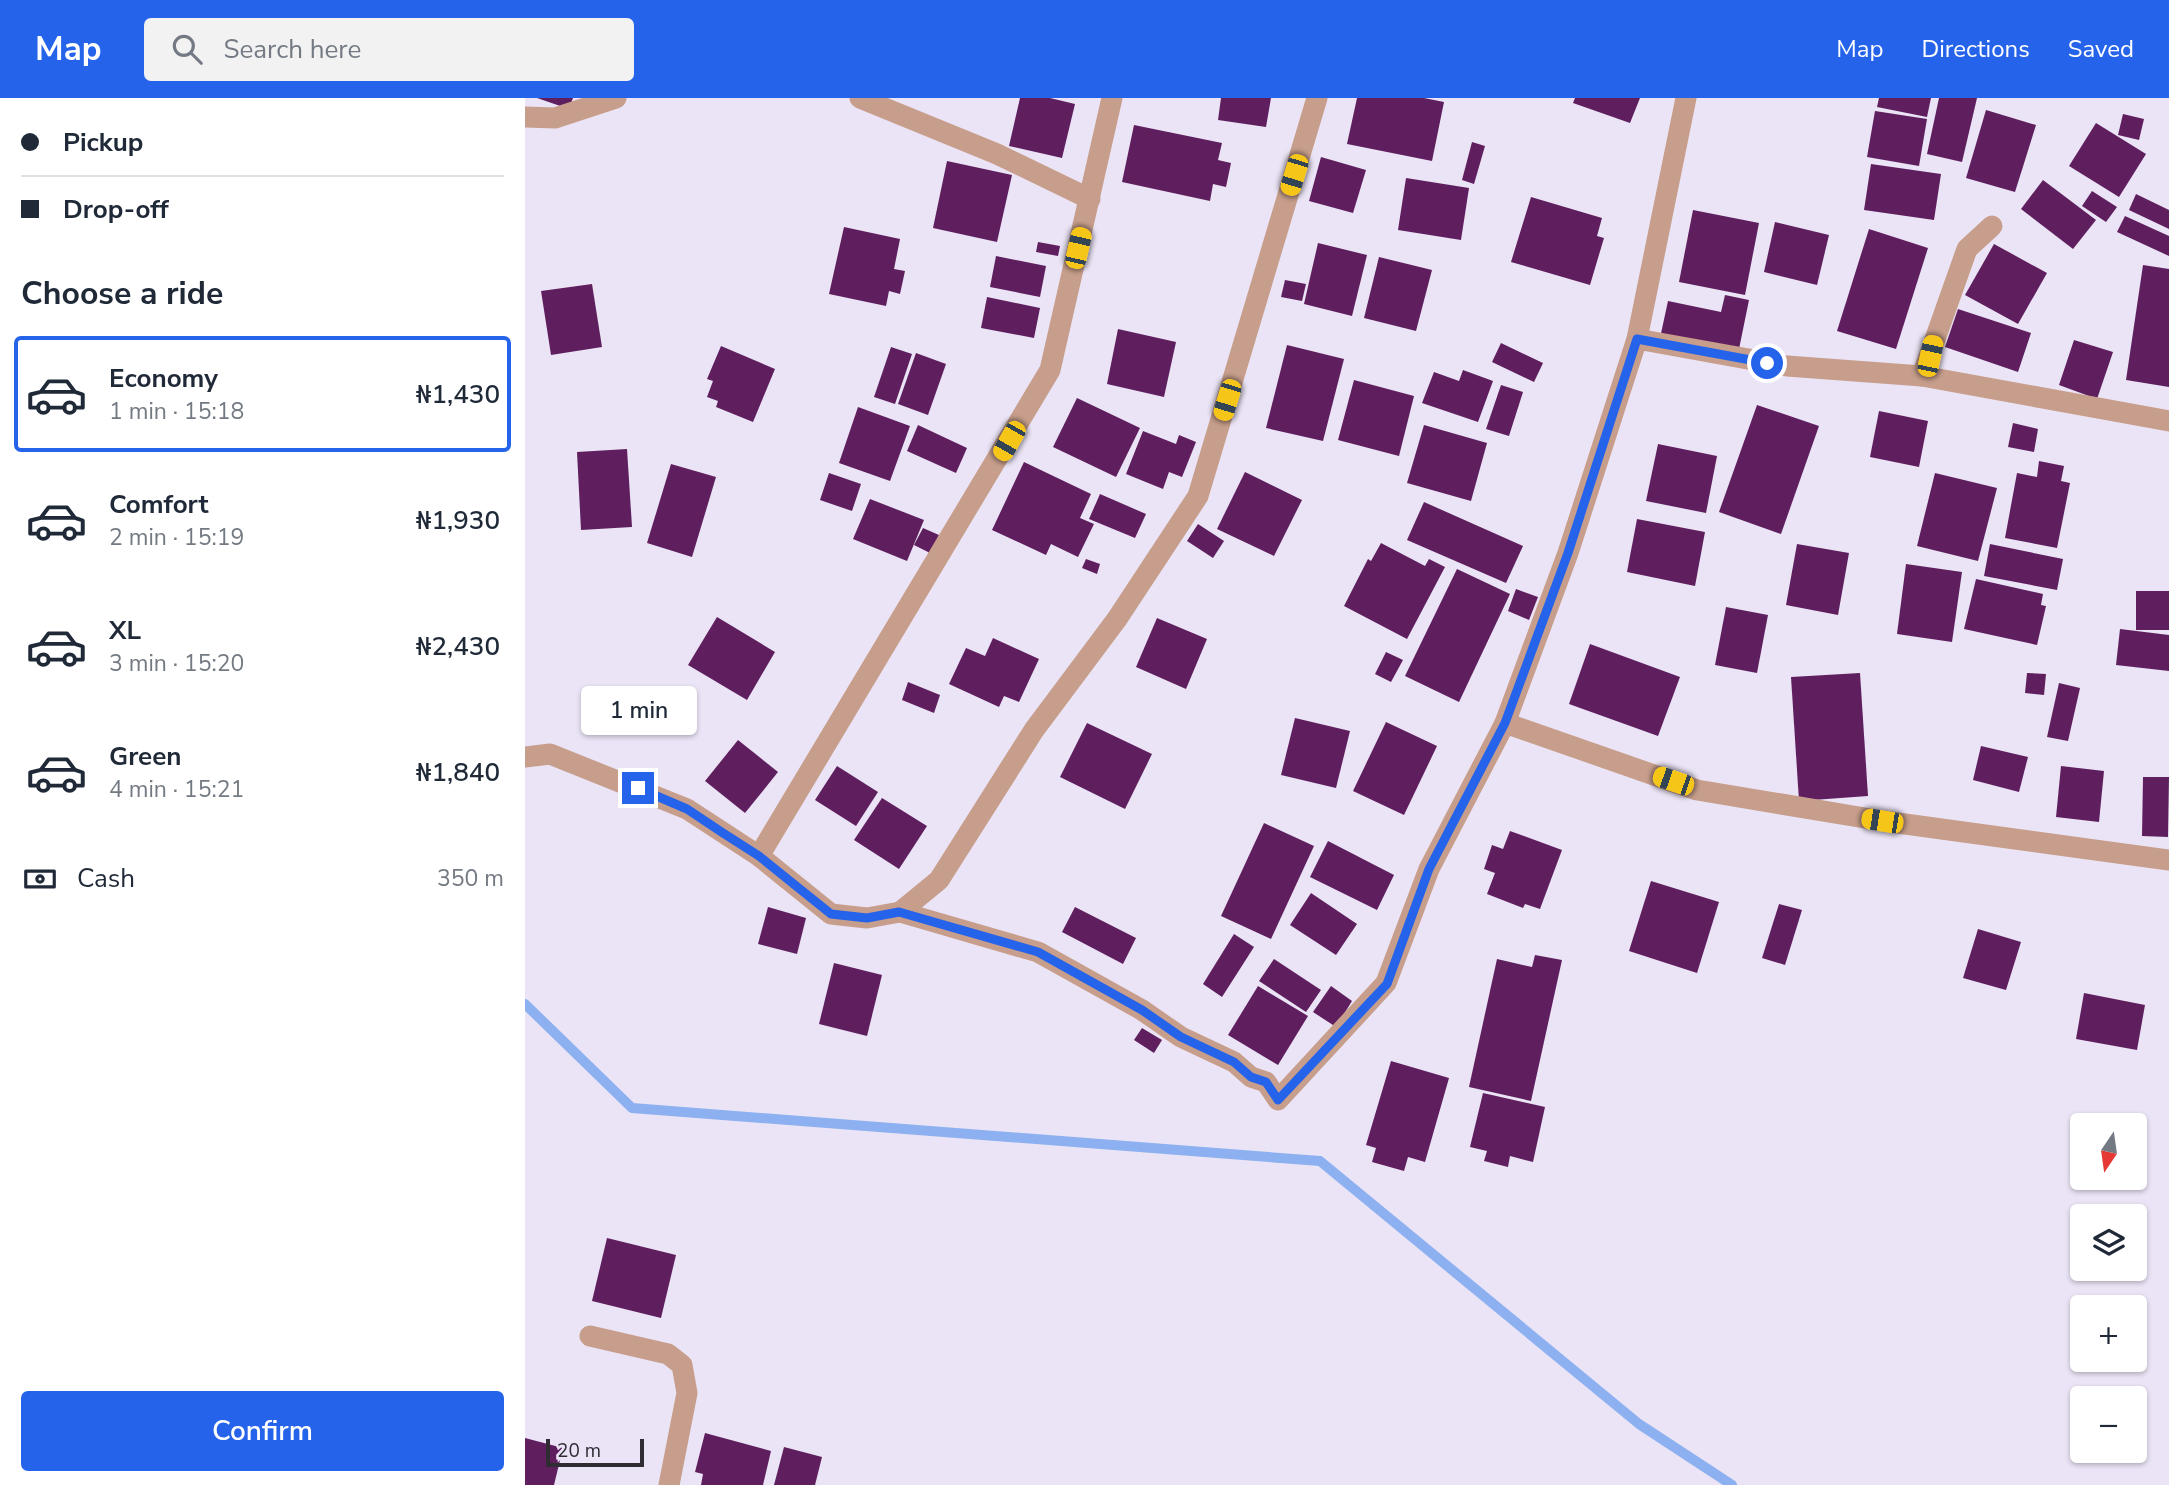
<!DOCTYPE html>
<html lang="en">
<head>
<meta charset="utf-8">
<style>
  :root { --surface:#fff; --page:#f2f2f3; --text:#1f2937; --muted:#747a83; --line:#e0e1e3; --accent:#2563eb }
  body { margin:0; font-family:"Nunito Sans",sans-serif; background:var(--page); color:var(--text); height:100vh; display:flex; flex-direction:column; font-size:26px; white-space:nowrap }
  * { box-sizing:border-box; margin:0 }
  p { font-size:23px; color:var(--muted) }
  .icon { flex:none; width:38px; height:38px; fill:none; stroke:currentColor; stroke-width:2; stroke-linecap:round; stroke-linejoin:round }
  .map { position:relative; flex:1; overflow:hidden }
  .sheet { display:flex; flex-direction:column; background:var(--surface); width:525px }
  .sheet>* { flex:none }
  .top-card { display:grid; align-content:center; height:154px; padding:0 21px; background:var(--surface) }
  .needle { width:46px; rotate:193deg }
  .buttons { position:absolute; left:1545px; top:1015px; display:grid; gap:14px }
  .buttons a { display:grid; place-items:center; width:77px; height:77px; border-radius:7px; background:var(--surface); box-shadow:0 2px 5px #0004; font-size:35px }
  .scale { position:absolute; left:21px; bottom:18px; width:98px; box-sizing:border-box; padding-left:7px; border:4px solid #2f2c33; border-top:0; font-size:19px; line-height:24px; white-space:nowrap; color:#2f2c33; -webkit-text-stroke:5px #ebe4f6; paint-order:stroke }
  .end { position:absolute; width:32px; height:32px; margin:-16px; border:9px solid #2563eb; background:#fff; box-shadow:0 0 0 4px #fff }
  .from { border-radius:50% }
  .bubble { position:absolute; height:49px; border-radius:7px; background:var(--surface); box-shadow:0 2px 5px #0004; font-size:23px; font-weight:600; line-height:49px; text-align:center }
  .car { position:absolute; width:21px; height:42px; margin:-21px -10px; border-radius:9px; box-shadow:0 0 5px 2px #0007; background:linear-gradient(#f5c518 24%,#345 0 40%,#f5c518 0 76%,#345 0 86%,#f5c518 0) }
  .top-card b { display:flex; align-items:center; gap:24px; height:66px; font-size:26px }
  .top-card b+b { border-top:2px solid var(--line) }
  .top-card i { width:18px; height:18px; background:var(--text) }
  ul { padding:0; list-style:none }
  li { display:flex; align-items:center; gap:21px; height:116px; margin:0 14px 10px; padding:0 7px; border:4px solid transparent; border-radius:7px }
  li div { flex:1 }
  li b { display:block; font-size:26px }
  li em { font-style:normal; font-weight:600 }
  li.active { border-color:var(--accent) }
  li>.icon { width:63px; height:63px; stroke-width:1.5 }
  h2 { padding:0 21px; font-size:32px; line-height:84px }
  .pay { display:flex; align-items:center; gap:18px; height:77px; padding:0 21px; font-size:26px }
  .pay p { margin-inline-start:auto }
  .action { display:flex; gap:14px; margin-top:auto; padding:14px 21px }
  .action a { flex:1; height:80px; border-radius:7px; background:var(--accent); color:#fff; font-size:28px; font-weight:600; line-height:80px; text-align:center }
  header { display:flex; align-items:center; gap:42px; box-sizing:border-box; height:98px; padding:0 35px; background:var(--accent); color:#fff }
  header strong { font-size:33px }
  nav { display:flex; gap:38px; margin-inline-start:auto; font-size:24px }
  .search { width:490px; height:63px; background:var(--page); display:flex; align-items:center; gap:18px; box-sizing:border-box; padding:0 24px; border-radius:7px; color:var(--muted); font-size:26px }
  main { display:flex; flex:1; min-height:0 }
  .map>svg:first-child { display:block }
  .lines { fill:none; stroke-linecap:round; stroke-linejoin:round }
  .stream { stroke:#8db1f0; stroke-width:10 }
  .building { fill:#5f1f5f }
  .minor { stroke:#c79e8b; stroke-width:21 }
  .route { stroke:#2563eb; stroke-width:9 }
</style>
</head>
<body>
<header>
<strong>Map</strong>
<div class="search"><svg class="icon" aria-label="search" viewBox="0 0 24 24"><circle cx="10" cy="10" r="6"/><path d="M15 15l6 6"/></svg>Search here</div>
<nav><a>Map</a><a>Directions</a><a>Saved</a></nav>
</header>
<main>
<section class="sheet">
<div class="top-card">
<b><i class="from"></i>Pickup</b>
<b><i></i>Drop-off</b>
</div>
<h2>Choose a ride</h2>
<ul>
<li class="active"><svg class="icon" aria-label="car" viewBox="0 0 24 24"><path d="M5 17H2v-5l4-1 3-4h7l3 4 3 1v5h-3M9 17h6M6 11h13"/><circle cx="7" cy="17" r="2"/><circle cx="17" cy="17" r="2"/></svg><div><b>Economy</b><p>1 min · 15:18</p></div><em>₦1,430</em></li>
<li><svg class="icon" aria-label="car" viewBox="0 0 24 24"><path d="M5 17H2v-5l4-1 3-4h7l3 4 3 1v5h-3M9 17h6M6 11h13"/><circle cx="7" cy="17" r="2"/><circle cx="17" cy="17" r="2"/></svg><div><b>Comfort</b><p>2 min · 15:19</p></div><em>₦1,930</em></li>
<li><svg class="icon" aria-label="car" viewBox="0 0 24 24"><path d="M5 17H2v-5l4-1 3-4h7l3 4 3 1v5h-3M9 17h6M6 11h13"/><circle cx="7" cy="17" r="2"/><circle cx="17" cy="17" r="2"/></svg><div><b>XL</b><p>3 min · 15:20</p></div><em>₦2,430</em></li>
<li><svg class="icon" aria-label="car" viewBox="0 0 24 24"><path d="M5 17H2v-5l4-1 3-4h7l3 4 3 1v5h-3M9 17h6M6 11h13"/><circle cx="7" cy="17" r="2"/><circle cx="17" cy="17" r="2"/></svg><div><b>Green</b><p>4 min · 15:21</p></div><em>₦1,840</em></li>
</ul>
<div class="pay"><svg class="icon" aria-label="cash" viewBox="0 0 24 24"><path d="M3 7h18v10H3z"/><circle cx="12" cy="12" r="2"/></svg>Cash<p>350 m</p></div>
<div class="action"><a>Confirm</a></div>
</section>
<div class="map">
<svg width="1644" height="1387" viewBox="0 0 1644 1387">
  <rect width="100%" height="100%" fill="#ebe4f6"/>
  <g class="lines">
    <polyline class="stream" points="0,906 107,1010 795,1063 1114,1326 1207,1387"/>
  </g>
  <g class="building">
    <polygon points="12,0 48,0 44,11"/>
    <polygon points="495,0 525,0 550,6 537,60 484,48"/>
    <polygon points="696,0 746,0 741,29 693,22"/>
    <polygon points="832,0 899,0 919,4 907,63 822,46"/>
    <polygon points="1050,0 1115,0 1105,25 1048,5"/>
    <polygon points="1354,0 1406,0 1402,19 1352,9"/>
    <polygon points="1414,0 1452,0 1437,64 1402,56"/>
    <polygon points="1461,12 1511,27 1490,94 1441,80"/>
    <polygon points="1350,13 1402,21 1394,68 1342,59"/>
    <polygon points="1598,16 1619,21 1614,42 1593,37"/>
    <polygon points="1571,25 1621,56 1594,99 1544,68"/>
    <polygon points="609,27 697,45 693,62 706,65 701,89 688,86 685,103 597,84"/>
    <polygon points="947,44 960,48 949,86 937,82"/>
    <polygon points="796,59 841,72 828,115 784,103"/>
    <polygon points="422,63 487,77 472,144 408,130"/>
    <polygon points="1346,66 1416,76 1409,122 1339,112"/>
    <polygon points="881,80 944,90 936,142 873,132"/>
    <polygon points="1518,82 1571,122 1548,151 1496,111"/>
    <polygon points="1567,93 1592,109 1581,124 1557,108"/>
    <polygon points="1611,96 1644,112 1644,131 1604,112"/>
    <polygon points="1006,99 1077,120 1072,138 1079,140 1065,187 986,164"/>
    <polygon points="1168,112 1234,125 1220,197 1154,184"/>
    <polygon points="1600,118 1644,138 1644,158 1592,134"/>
    <polygon points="1250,124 1304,137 1292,187 1239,174"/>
    <polygon points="319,129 375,141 369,171 380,173 375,196 364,193 361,208 304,196"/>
    <polygon points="1344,131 1403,150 1371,251 1312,233"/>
    <polygon points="513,144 535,148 533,158 511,154"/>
    <polygon points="793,145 842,157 827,218 779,206"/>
    <polygon points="1469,146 1522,175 1493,226 1440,197"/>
    <polygon points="471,158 521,168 515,199 465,189"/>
    <polygon points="854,159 907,172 891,233 839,220"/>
    <polygon points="1618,167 1644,171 1644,289 1601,282"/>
    <polygon points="760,182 781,186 777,203 756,199"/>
    <polygon points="67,186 77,249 26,257 16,193"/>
    <polygon points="1200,197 1224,202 1214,251 1135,240 1143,203 1196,214"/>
    <polygon points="462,199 515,210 509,240 456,230"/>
    <polygon points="1433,211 1506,235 1493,274 1420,249"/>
    <polygon points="593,231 651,244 639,299 582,286"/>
    <polygon points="1549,242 1588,254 1572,301 1534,287"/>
    <polygon points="976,245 1018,265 1009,284 967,264"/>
    <polygon points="762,247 819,261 798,343 741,330"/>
    <polygon points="196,248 250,271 228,324 191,309 193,303 182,299 188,283 182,281"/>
    <polygon points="366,249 387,256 370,306 349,299"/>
    <polygon points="391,255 421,266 403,317 373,306"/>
    <polygon points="938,272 968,283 953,324 897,305 909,274 934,283"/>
    <polygon points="829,282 889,298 874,358 813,342"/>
    <polygon points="976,287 998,294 984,338 961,331"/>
    <polygon points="552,300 615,330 591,379 528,349"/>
    <polygon points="1232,307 1294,328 1256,436 1194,414"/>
    <polygon points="333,309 385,328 365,383 314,365"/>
    <polygon points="1354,313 1403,323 1394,369 1345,359"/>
    <polygon points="1488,325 1513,331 1509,354 1483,349"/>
    <polygon points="393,327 442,350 431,375 382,353"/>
    <polygon points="899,327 962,345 946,403 882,385"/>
    <polygon points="618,333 651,346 654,337 671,344 657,379 644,374 638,391 601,376"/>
    <polygon points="1133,346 1192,358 1181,415 1121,403"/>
    <polygon points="102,351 107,429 56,432 52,354"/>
    <polygon points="1514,363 1539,368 1536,383 1545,385 1532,450 1480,440 1492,375 1512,379"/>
    <polygon points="499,364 566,396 555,420 569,426 553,459 526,446 521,457 467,432"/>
    <polygon points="146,366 191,379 167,459 122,445"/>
    <polygon points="720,374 777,402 749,458 692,431"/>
    <polygon points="304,375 336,386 327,413 295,402"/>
    <polygon points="1410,375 1472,390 1453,463 1392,448"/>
    <polygon points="575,396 621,416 610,440 564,421"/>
    <polygon points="345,401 399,422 382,463 328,441"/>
    <polygon points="899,404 998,448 981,485 882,442"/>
    <polygon points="1112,421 1180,434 1170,488 1102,474"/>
    <polygon points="673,426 699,443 688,460 662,443"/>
    <polygon points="398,430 414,437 405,455 389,447"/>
    <polygon points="856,445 900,468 904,461 920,469 882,541 819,508 843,461 846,463"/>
    <polygon points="1272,446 1324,455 1313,517 1261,507"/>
    <polygon points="1465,446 1538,461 1532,492 1459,478"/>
    <polygon points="561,461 575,466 572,476 557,470"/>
    <polygon points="1381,466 1437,474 1427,544 1372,536"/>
    <polygon points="932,471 985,496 934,604 880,578"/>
    <polygon points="1451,481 1518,496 1516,507 1521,508 1512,547 1439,531"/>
    <polygon points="991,491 1013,499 1004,522 983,513"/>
    <rect x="1611" y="493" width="33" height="39"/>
    <polygon points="1201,509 1243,517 1232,575 1190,567"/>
    <polygon points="192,519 250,554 222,602 163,567"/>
    <polygon points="632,520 682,541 661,591 611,569"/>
    <polygon points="1595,531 1644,537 1644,573 1591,567"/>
    <polygon points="468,540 514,561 494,604 479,598 474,609 424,586 441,550 460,558"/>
    <polygon points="1065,546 1155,579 1133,638 1044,606"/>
    <polygon points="861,554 878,562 866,584 850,576"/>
    <polygon points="1335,575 1343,698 1274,703 1266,579"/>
    <polygon points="1502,575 1521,576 1519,597 1500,595"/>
    <polygon points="383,584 415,597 409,615 377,602"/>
    <polygon points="1534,585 1555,590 1543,643 1522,639"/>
    <polygon points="770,620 825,633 811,690 756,677"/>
    <polygon points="861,624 912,648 879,717 828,693"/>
    <polygon points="562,625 627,656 600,711 535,679"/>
    <polygon points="213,642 253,674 220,715 180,683"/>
    <polygon points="1456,648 1503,659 1494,694 1448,682"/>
    <polygon points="312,668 353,694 331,728 290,702"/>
    <polygon points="1536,668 1579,673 1574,724 1531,719"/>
    <polygon points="1618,679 1644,679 1643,739 1617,738"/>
    <polygon points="357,700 402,728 374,771 329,742"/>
    <polygon points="739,725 789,748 746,841 696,818"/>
    <polygon points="985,733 1037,752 1015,811 1000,806 998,810 962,796 970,775 959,771 967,747 978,751"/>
    <polygon points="803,743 869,777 852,812 785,779"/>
    <polygon points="1126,783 1194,804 1172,875 1104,853"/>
    <polygon points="786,795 832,826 811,857 765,827"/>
    <polygon points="1254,806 1277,812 1260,867 1237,860"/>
    <polygon points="243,809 281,820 272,856 233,846"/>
    <polygon points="550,809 611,840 598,866 537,834"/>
    <polygon points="1453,831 1496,844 1481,892 1438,880"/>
    <polygon points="709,836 729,849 697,899 678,886"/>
    <polygon points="1010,857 1037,862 1006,1003 944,989 972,861 1007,869"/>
    <polygon points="749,861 796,892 781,914 734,883"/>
    <polygon points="309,865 357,877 342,938 294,926"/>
    <polygon points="733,888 783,918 753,967 703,937"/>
    <polygon points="806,888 827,903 811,929 788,914"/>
    <polygon points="1559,895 1620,907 1612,952 1551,941"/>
    <polygon points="617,930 637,942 629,955 609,942"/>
    <polygon points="866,963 924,980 900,1064 883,1059 879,1073 847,1064 851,1050 841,1047"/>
    <polygon points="958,995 1020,1009 1008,1064 985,1058 983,1069 959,1063 962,1053 945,1049"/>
    <polygon points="82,1140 151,1157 136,1220 67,1203"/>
    <polygon points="180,1335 246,1353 238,1387 176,1387 178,1376 170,1374"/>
    <polygon points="0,1340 38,1350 29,1387 0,1387"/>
    <polygon points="259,1349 297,1359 290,1387 249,1387"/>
  </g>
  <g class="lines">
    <g class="minor">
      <polyline points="335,0 472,56 565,101"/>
      <polyline points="0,19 30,20 91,0"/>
      <polyline points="1112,241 1262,268 1397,278 1644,323"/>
      <polyline points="1397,278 1442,151 1467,128"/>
      <polyline points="980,625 1172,692 1358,723 1644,762"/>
      <polyline points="0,659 25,656 162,711 234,758 306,816 342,820 375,814 414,782 509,632 592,521 673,398 792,0"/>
      <polyline points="234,758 525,272 587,0"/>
      <polyline points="375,814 513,854 617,912 656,939 709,964 726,979 741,984 753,1002 861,885 904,771 980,625 1043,455 1112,241 1161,0"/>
      <polyline points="65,1238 143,1256 157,1267 162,1295 144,1387"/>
    </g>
  </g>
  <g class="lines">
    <polyline class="route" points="113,690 162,711 198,735 234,758 306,816 342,820 374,814 513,854 617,912 656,939 709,964 726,979 741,984 753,1002 862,886 904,771 980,625 1043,455 1112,241 1242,265"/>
  </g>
</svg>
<div class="buttons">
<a><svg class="needle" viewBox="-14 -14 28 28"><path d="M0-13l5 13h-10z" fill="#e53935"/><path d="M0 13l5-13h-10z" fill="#747a83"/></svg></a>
<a><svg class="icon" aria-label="layers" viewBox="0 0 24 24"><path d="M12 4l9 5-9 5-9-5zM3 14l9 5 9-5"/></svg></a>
<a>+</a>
<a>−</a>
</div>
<div class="scale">20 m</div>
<i class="end from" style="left:1242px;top:265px"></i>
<i class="end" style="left:113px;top:690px"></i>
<div class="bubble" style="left:56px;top:588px;width:116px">1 min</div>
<i class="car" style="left:769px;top:77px;rotate:197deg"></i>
<i class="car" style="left:553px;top:150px;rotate:13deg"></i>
<i class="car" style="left:1405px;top:258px;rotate:12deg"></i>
<i class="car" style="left:702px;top:302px;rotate:197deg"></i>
<i class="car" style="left:484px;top:343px;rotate:210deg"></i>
<i class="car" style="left:1148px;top:683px;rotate:289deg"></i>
<i class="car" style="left:1357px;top:723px;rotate:279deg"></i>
</div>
</main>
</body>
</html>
